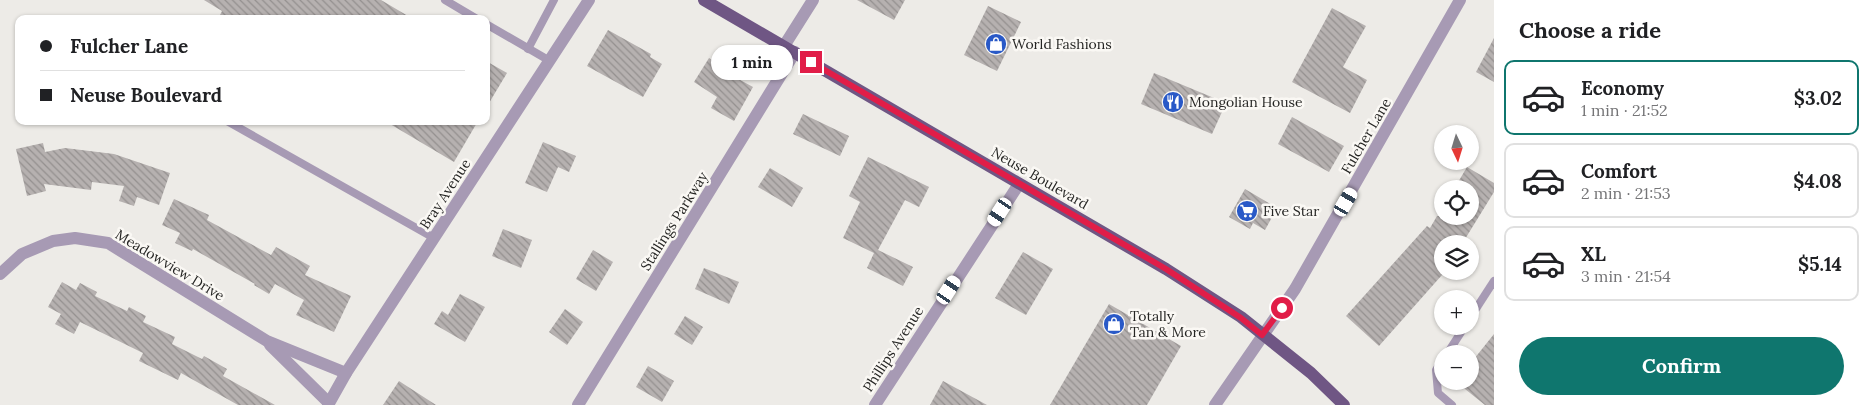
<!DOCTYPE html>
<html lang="en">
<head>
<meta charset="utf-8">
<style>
  :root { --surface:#fff; --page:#f6f6f6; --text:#202124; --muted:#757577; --line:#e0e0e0; --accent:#0f766e }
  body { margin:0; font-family:Lora,serif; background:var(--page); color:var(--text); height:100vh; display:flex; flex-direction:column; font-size:19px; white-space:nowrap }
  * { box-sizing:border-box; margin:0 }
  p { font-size:16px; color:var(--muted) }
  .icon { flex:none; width:28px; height:28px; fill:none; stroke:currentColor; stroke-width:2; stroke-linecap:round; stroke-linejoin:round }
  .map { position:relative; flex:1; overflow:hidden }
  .drawer { display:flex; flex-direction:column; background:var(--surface); width:375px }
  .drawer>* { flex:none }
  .banner { position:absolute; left:15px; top:15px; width:475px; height:110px; border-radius:10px; box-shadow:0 1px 4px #0004; display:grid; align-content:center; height:110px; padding:0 25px; background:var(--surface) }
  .needle { width:32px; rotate:176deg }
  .controls { position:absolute; left:1434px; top:125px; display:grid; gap:10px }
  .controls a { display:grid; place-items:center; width:45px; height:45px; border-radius:50%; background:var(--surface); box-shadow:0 1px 4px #0004; font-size:25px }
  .end { position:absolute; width:22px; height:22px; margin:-11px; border:6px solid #e11d48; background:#fff; box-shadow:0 0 0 2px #fff }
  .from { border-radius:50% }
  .bubble { position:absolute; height:35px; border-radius:18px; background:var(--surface); box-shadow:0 1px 4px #0004; font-size:16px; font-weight:800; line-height:35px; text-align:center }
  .car { position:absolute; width:15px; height:30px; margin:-15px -8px; border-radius:6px; box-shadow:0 0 4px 1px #0007; background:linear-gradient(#fff 24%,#345 0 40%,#fff 0 76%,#345 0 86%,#fff 0) }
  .banner b { display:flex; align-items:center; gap:18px; height:48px; font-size:19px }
  .banner b+b { border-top:1px solid var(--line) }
  .banner i { width:12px; height:12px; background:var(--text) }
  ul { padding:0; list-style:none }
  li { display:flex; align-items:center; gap:15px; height:75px; margin:0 10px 8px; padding:0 15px; border:2px solid var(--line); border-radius:10px }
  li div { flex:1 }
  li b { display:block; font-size:19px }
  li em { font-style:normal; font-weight:800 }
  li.active { border-color:var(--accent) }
  li>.icon { width:45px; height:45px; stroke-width:1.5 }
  h2 { padding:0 25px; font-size:22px; line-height:60px }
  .action { display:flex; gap:10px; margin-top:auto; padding:10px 25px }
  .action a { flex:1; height:58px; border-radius:30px; background:var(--accent); color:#fff; font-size:20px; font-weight:800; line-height:58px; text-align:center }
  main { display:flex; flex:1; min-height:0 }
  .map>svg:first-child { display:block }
  .building { fill:url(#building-back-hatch) }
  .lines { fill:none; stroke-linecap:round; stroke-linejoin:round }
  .service { stroke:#a79ab4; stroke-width:8 }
  .minor { stroke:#a79ab4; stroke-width:12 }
  .primary { stroke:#6f5684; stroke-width:12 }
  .route { stroke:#e11d48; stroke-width:6 }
  .labels { text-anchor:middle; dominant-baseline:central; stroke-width:5; stroke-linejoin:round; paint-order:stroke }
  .poi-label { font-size:14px; fill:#252523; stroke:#faf8f4; text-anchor:start }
  .street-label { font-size:14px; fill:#252523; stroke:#faf8f4 }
</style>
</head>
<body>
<main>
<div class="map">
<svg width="1494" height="405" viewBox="0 0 1494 405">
  <defs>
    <pattern id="building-back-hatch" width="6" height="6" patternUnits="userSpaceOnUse" patternTransform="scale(1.25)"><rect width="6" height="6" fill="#b6b1b0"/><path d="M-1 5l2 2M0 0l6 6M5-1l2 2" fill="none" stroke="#94908f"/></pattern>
  </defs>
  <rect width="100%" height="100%" fill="#edebe7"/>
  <g class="building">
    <polygon points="204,0 381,0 413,19 218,19 222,11"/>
    <polygon points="857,0 905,0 894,20"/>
    <polygon points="988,6 1021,22 997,71 964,55"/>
    <polygon points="1332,8 1366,26 1343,67 1367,80 1350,113 1292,82"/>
    <polygon points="608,30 651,54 650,57 662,64 643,97 587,66"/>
    <polygon points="1494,38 1494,82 1476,72"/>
    <polygon points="709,58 721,66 720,69 753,87 734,121 711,108 717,97 694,82"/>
    <polygon points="486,61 507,73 486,108"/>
    <polygon points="1154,73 1226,103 1212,134 1141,104"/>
    <polygon points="803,114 849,136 840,156 793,134"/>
    <polygon points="1292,117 1344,146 1329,172 1278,144"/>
    <polygon points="385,121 478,121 454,162"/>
    <polygon points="543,142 576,156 569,172 558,167 547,192 525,183"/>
    <polygon points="43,143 45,152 65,148 114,154 170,173 159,205 137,197 134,206 119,201 124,186 92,182 91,190 44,184 46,191 27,196 16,149"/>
    <polygon points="868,157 929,187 919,207 905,200 878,250 913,267 903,286 867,268 874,253 843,238 860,202 849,196"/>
    <polygon points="1467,167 1494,183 1494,192 1462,244 1442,244 1442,275 1379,346 1346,316 1427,226 1430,228 1437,216 1470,216 1470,189 1454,189"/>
    <polygon points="770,168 803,188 792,207 758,187"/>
    <polygon points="1245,189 1277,208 1265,230 1253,223 1250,229 1229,217"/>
    <polygon points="174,199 209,215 207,220 271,255 276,247 310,266 305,275 351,296 334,332 296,315 304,300 275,284 269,294 254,285 255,284 193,249 192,251 175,243 180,233 162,225"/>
    <polygon points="503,229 532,240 521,268 492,256"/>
    <polygon points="593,250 613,262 596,291 576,279"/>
    <polygon points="1023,252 1053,269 1026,315 995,298"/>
    <polygon points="704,268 739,282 729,304 695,289"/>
    <polygon points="62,282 76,290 80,283 97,292 95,296 127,311 129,307 146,316 143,322 175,337 172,344 202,359 204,356 227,369 223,376 275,405 238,405 181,373 178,380 139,361 143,353 80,322 74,334 55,324 61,314 48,307"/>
    <polygon points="460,294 485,307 465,342 434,324 442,311 448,315"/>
    <polygon points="1109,304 1181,346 1147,405 1050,405"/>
    <polygon points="565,309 583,322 567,345 549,332"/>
    <polygon points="685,316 703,327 692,345 674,334"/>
    <polygon points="1494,334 1494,405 1485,405 1455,381 1470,381 1470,364"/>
    <polygon points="648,366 674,381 662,402 636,387"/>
    <polygon points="399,381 436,405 383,405"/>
    <polygon points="943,381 987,405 930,405"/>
  </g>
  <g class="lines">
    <g class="service">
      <polyline points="445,0 477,19"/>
      <polyline points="486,24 550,61"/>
      <polyline points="528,49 554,0"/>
      <polyline points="227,121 434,238"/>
      <polyline points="1470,318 1494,281"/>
      <polyline points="1447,354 1465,326"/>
      <polyline points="1442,360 1436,370 1438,393 1452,405"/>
    </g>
    <g class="minor">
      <polyline points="784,46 813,0"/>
      <polyline points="0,274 22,254 53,241 75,238 108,243 267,341 346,373"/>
      <polyline points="270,345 329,403"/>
      <polyline points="328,405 346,373 589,0"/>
      <polyline points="578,405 795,52"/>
      <polyline points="875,405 1019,184"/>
      <polyline points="1215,405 1295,289 1460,0"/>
    </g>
    <polyline class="primary" points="704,0 1166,269 1241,317 1311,373 1344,405"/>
  </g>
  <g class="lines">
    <polyline class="route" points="811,62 1166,269 1241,318 1262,335 1282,308"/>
  </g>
  <defs>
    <g id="shop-disc" transform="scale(1.125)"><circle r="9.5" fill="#2959c7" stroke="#faf8f4"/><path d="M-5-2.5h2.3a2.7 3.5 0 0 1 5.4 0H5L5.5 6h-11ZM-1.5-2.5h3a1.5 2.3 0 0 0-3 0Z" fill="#fff"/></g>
    <g id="restaurant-disc" transform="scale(1.125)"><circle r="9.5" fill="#2959c7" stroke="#faf8f4"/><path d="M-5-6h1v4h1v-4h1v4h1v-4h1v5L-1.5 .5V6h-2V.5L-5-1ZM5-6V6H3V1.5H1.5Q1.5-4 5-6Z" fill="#fff"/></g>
    <g id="supermarket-disc" transform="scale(1.125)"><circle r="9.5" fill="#2959c7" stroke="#faf8f4"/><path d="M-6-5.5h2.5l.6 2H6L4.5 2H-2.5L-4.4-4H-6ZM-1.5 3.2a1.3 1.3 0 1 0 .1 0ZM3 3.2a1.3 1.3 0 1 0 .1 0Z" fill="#fff"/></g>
  </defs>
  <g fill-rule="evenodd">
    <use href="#shop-disc" x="996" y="44"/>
    <use href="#restaurant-disc" x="1173" y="102"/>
    <use href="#supermarket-disc" x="1247" y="211"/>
    <use href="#shop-disc" x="1114" y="324"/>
  </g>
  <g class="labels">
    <g class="poi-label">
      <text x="1012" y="44">World Fashions</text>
      <text x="1189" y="102">Mongolian House</text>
      <text x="1263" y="211">Five Star</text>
      <text x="1130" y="316">Totally<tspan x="1130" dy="16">Tan &amp; More</tspan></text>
    </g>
    <g class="street-label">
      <text transform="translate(1366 136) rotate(-60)">Fulcher Lane</text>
      <text transform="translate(1040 178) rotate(30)">Neuse Boulevard</text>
      <text transform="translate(445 194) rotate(-57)">Bray Avenue</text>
      <text transform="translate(674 221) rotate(-58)">Stallings Parkway</text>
      <text transform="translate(170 265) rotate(31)">Meadowview Drive</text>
      <text transform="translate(893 349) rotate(-57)">Phillips Avenue</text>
    </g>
  </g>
</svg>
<div class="controls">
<a><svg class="needle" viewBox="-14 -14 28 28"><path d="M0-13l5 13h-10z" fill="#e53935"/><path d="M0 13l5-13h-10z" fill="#757577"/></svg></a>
<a><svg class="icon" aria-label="locate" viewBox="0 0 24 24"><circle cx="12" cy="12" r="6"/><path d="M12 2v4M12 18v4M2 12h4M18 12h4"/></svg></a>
<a><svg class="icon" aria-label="layers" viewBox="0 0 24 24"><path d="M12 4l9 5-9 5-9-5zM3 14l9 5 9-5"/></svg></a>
<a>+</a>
<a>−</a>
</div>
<i class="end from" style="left:1282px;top:308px"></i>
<i class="end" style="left:811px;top:62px"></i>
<div class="bubble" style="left:711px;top:45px;width:82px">1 min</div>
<i class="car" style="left:1346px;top:202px;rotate:30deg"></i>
<i class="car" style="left:1000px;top:212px;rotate:213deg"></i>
<i class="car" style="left:949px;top:290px;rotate:33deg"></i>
<div class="banner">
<b><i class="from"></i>Fulcher Lane</b>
<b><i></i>Neuse Boulevard</b>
</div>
</div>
<section class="drawer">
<h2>Choose a ride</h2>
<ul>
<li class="active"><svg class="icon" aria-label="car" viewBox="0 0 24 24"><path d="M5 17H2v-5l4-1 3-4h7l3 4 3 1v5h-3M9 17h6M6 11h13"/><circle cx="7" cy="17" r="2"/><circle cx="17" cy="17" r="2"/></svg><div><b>Economy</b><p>1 min · 21:52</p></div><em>$3.02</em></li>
<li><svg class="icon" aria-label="car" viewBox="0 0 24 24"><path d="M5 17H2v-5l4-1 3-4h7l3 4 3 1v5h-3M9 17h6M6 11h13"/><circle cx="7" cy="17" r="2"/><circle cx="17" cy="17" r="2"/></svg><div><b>Comfort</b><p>2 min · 21:53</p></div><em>$4.08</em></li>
<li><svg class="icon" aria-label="car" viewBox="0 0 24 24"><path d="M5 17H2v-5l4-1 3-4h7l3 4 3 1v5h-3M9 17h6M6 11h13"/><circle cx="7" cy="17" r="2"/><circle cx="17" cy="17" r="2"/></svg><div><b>XL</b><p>3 min · 21:54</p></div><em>$5.14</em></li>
</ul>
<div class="action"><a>Confirm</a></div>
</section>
</main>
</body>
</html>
